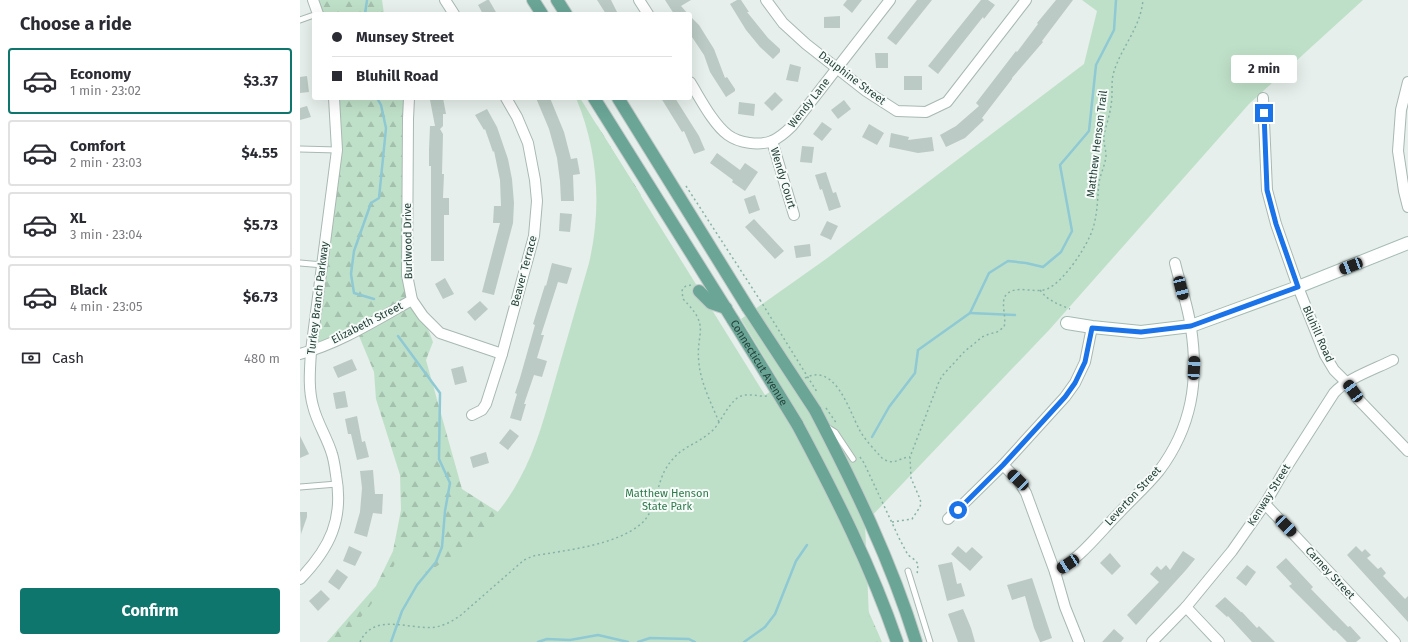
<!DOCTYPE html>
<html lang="en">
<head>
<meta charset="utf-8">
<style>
  :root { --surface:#fff; --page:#f2f2f3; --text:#2b2b33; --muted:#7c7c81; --line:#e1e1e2; --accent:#0f766e }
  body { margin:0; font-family:"Fira Sans",sans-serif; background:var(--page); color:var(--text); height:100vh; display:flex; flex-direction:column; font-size:15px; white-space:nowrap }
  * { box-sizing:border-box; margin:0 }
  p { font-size:13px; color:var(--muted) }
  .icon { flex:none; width:22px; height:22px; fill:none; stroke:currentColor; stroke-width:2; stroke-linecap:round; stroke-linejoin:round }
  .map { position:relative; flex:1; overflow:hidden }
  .side { display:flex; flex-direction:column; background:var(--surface); width:300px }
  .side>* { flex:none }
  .guide { position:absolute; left:12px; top:12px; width:380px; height:88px; border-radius:4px; box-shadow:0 4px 16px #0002; display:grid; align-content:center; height:88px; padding:0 20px; background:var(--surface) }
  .end { position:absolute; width:18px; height:18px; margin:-9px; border:5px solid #1a73e8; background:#fff; box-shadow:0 0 0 2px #fff }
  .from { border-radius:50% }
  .bubble { position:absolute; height:28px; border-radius:4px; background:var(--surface); box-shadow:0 4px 16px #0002; font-size:13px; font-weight:700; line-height:28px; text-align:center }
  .car { position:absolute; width:12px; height:24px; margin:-12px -6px; border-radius:5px; box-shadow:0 0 3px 1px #0007; background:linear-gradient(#222 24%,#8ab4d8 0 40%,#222 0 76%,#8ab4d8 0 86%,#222 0) }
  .guide b { display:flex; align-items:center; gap:14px; height:38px; font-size:15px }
  .guide b+b { border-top:1px solid var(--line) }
  .guide i { width:10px; height:10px; background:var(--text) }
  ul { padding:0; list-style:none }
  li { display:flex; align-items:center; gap:12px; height:66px; margin:0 8px 6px; padding:0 12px; border:2px solid var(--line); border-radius:4px }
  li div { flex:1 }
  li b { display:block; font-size:15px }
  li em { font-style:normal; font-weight:700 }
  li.current { border-color:var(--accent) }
  li>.icon { width:36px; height:36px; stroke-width:1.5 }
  h2 { padding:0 20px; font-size:18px; line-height:48px }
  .pay { display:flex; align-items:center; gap:10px; height:44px; padding:0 20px; font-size:15px }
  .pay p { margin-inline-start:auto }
  .cta { display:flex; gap:8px; margin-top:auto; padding:8px 20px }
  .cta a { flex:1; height:46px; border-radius:4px; background:var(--accent); color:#fff; font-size:16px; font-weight:700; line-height:46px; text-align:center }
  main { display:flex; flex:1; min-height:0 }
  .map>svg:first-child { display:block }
  .forest { fill:url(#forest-firs) }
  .park { fill:#bfe0c8 }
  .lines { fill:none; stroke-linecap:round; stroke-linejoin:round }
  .stream { stroke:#8ec9d4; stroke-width:2.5 }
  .building { fill:#bbcac4 }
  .lane-casing { stroke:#a8b8b2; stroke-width:7 }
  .street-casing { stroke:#a8b8b2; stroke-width:12 }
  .secondary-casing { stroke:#a4bbb3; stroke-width:14 }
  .primary-casing { stroke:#c2cac8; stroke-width:14 }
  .path { stroke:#86b3a5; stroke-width:1.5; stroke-dasharray:2 3; stroke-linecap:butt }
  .lane { stroke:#fff; stroke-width:5 }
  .street { stroke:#fff; stroke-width:10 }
  .secondary { stroke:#fff; stroke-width:12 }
  .primary { stroke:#6aa596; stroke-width:12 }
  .primary-bridge-casing { stroke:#c2cac8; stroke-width:14; stroke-linecap:butt }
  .path-bridge { stroke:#86b3a5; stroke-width:1.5; stroke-dasharray:2 3; stroke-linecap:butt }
  .primary-bridge { stroke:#6aa596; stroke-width:12 }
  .route { stroke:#1a73e8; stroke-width:5 }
  .labels { text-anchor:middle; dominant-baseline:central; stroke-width:4; stroke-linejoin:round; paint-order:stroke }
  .street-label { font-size:11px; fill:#24423a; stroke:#f7fbf9 }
  .park-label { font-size:11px; fill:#2d7a4b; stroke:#f7fbf9 }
</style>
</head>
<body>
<main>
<section class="side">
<h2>Choose a ride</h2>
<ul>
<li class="current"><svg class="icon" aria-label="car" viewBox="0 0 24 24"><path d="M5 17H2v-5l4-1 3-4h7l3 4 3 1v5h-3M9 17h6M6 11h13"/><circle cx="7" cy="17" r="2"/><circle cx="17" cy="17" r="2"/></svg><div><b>Economy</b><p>1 min · 23:02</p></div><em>$3.37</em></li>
<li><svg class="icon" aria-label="car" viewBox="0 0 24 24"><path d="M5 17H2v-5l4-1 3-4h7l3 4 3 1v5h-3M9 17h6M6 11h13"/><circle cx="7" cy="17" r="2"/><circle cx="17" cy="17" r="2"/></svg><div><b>Comfort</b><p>2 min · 23:03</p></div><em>$4.55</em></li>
<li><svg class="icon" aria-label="car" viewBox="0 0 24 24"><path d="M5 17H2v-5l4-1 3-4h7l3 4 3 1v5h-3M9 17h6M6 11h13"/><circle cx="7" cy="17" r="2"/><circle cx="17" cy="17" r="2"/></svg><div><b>XL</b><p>3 min · 23:04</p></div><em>$5.73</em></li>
<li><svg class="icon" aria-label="car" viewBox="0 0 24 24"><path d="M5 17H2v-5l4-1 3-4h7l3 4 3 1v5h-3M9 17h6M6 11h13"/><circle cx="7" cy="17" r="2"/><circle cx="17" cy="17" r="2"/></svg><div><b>Black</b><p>4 min · 23:05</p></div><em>$6.73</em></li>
</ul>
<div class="pay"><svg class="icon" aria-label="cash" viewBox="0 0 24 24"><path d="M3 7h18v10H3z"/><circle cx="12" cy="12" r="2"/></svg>Cash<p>480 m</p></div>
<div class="cta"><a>Confirm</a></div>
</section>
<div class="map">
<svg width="1108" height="642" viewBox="0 0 1108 642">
  <defs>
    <pattern id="forest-firs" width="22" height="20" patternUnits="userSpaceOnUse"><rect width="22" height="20" fill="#bfe0c8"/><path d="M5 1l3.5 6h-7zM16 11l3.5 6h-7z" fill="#a4c1ad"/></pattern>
  </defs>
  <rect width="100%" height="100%" fill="#e6efeb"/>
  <g class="forest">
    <polygon points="13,0 82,0 84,14 18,14"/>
    <polygon points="34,98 109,98 107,275 133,342 126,360 162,489 198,512 222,492 295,255 300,193 297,125 341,195 339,225 507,471 582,642 27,642 76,586 93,551 101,510 100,475 76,399 74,372 57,331 11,351 37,150"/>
  </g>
  <path class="park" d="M782 0H1063L949 104 750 329 565 523 570 642H35C69 614 91 580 104 539L126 573C165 550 198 519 219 480 237 448 246 411 256 377 267 339 278 301 289 263 302 208 298 150 276 98H280L465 395 481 385 441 319 526 259 784 64 797 11Z"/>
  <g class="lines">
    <g class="stream">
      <polyline points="65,14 67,0"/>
      <polyline points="74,299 54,293 51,274 54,251 71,203 79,198 86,128 81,105 77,98"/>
      <polyline points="670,313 715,315"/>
      <polyline points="572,437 589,407 615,373 618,350 670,313 689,273 708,261 726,263 743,267 761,252 772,231 760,165 789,131 796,65 814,30 816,0"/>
      <polyline points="91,642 102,611 117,585 136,562 142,547 145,511 150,483 139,459 140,393 98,336"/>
      <polyline points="238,642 247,639 270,640 298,635 328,642"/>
      <polyline points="338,642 350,638 389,639 395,642"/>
      <polyline points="444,642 465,627 475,614 496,561 507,545"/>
    </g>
  </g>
  <g class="building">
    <polygon points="187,0 189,0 197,14 183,14 178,5"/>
    <polygon points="297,0 311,0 318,14 306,14"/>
    <polygon points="365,0 391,0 381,6 388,14 374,14"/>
    <polygon points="437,0 441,0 449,12 447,12 468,38 480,49 480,52 473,59 460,47 446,30 430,4"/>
    <polygon points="547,0 562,0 552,13 543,5"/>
    <polygon points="617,0 632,0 596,45 587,38"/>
    <polygon points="681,0 688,0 695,5 684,19 683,17 638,74 628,66"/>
    <polygon points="756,0 773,0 742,41 743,42 712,78 712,79 682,118 684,120 665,138 646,147 640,135 656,126 679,106 676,103 716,51 717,52 738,24 737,23"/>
    <polygon points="390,16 399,25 414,49 425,78 427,77 435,89 435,91 426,97 410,72 404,55 390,34"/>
    <polygon points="540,16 540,28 524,28 524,17"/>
    <polygon points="575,53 588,53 588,68 576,68"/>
    <polygon points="490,64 501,67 498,82 486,80"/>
    <polygon points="7,76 9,92 0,93 0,77"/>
    <rect x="604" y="76" width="18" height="14"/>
    <polygon points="475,92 483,100 472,111 464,103"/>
    <polygon points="143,98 146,114 143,114 143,126 140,129 143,134 142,174 144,174 143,198 149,198 149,215 144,215 144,261 131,261 131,166 129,166 129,150 130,126 135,126 130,100"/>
    <polygon points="236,98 250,98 264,132 271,159 277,158 280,174 273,175 274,201 261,201 260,181 257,158 249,129"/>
    <polygon points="361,98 375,98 399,136 405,150 394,154 384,131 382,132"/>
    <polygon points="544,100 551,109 538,119 531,110"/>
    <polygon points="439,102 455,104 454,116 438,114"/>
    <polygon points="7,106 11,117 0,120 0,108"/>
    <polygon points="187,109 197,127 208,159 212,179 214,203 213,223 194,295 182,292 200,223 193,223 194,206 201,206 200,180 194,151 193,152 185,129 184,130 175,115"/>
    <polygon points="522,122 532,129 522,141 513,134"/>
    <polygon points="569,124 584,133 577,145 562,137"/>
    <polygon points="591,133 609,137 608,140 632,137 634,151 618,153 589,147"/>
    <polygon points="502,146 514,147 512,163 500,162"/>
    <polygon points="417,153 440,170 445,163 458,172 445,191 432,182 433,180 410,163"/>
    <polygon points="526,172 533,193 536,192 541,207 529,211 522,189 520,190 515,175"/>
    <polygon points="455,195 460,210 449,214 444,199"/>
    <polygon points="260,213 272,214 270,232 259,231"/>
    <polygon points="454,219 484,251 475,259 445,227"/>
    <polygon points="527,221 538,226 531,240 520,235"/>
    <polygon points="510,244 511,256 496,258 494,246"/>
    <polygon points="252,263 272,268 267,284 258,282 241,335 244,335 237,358 247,361 242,377 234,375 224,404 226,404 221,421 210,418 217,394 215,393 220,378 235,325 233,324 245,285 246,286"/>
    <polygon points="145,278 154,294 143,299 135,284"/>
    <polygon points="180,301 188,309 175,321 167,312"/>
    <polygon points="52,359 57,370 38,378 33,367"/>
    <polygon points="163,366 167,382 155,385 151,369"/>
    <polygon points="45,391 48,407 36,409 33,393"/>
    <polygon points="57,416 62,442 65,441 69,457 57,460 51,434 48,434 45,419"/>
    <polygon points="210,429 219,436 208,450 199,443"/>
    <polygon points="0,436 9,454 0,458"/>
    <polygon points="186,452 189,463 173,468 170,457"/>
    <polygon points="73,470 75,494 83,494 82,514 73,513 67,537 54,533 60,512 62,488 60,471"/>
    <polygon points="0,512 7,512 7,517 1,534"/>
    <polygon points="49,546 62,552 55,566 43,561"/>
    <polygon points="658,546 666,553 672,547 683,557 670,571 651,554"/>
    <polygon points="1056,546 1062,552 1065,549 1071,555 1067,558 1078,569 1081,567 1086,573 1083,576 1105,599 1108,596 1108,622 1047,555"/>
    <polygon points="883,551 895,559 886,570 836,625 827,615 859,582 850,574 857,566 861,570 866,565 870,570"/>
    <polygon points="810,553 821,566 812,575 800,563"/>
    <polygon points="986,558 1013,587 1011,589 1048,627 1050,626 1061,638 1056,642 1047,642 1035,630 1034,631 989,586 992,584 976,567"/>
    <polygon points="652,562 657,584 661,583 665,596 647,601 638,565"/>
    <polygon points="947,565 956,572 946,586 936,578"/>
    <polygon points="37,569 48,577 39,590 28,582"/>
    <polygon points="732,578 752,638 741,642 740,642 734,628 725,596 712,600 707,585"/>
    <polygon points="21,590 30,599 18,611 9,601"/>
    <polygon points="925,597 941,612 942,612 957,628 959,626 975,642 952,642 928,616 927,617 915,606"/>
    <polygon points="663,609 671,628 675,642 658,642 648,614"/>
    <polygon points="814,629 824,638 821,642 802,642"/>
  </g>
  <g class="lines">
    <g class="lane-casing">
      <g id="lane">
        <polyline points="0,20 14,15"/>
        <polyline points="0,149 37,150"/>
        <polyline points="0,263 23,265"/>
        <polyline points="527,427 535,432 553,459"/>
        <polyline points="0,487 37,484"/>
        <polyline points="608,571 630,642"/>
      </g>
    </g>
    <g class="street-casing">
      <g id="street">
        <polyline points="13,0 18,14"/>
        <polyline points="145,0 154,14"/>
        <polyline points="339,0 348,14"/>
        <polyline points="466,0 483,23 506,44 566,91 597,111 626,112 647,102 726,0"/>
        <path d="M390 82C400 98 413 124 428 135 439 143 459 146 472 141 479 138 486 132 492 126L590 0"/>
        <polyline points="1108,82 1101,110 1098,151 1104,191 1108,207"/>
        <polyline points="109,98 108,119 107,275 112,300 123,316 140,333 202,354"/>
        <polyline points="963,98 967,190 976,224 998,287 1025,355 1034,370 1047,383 1058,399 1108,451"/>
        <polyline points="472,141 494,215"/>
        <path d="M0 354C40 343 76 320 112 300"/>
        <polyline points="172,415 182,410 186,404 202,354 234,236 237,201 235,180 228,143 217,117 206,98"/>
        <polyline points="703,465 718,480 726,493 755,572 765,607 779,642"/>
        <polyline points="965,504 1095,642"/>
        <polyline points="648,519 703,465 765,397 775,383 785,362 792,327"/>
        <path d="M755 572C779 560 800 532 819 513 832 499 847 486 859 471 892 427 899 381 891 328 888 306 880 284 875 263"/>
        <path d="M0 579C30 548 44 519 36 475 35 468 34 460 32 454 27 437 17 423 13 406 8 388 10 369 11 351L37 150 34 98"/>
        <polyline points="886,607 919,642"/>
        <path d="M852 642 886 607 932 551 965 504 984 471 1034 393C1046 379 1075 369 1093 360"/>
      </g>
    </g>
    <g class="secondary-casing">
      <polyline id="secondary" points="767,323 792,327 841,332 891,326 998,287 1108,243"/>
    </g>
    <g class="primary-casing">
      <g id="primary">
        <polyline points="233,0 242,14"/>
        <polyline points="257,0 266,14"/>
        <polyline points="294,98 433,320"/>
        <polyline points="318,98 448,308"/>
        <polyline points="399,291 411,303 426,308"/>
        <path d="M515 410C554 485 591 561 616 642"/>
        <path d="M497 424C535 495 571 566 597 642"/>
      </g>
    </g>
    <g class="path">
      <polyline points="386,186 460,300"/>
      <path d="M391 285 386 286 383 288 382 291 383 299C412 328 395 331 399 364 401 383 411 403 419 422"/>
      <path d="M740 290C748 301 758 304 770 309"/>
      <path d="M505 378C535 362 549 410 559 429 564 439 574 449 582 458 595 467 599 457 610 457"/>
      <polyline points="526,408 537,424"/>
      <polyline points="560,457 564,463 600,540 608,555 615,560 618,564 617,576"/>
      <path d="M592 522 612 519 620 507 621 503 620 499 611 478 610 457 638 384 642 376 665 351 675 343 682 337 689 334 697 332 704 327C707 318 700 302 706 295 715 284 735 294 747 289 763 282 782 253 789 238 798 220 797 201 799 182 801 173 805 165 806 156 806 149 803 142 804 135 806 125 810 115 811 105 813 95 811 85 813 75 820 48 840 30 843 0"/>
      <path d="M60 642C74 611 111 631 136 627 146 625 154 620 161 615L224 560 233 556C266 550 314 546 341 524 355 512 356 489 364 472 378 445 396 447 414 429 422 420 430 400 441 396 449 393 459 397 468 396"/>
    </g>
    <use href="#lane" class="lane"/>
    <use href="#street" class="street"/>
    <use href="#secondary" class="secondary"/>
    <use href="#primary" class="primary"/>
    <g class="primary-bridge-casing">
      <g id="primary-bridge">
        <polyline points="448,308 515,410"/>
        <path id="s1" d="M433 320 497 424"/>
      </g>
    </g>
    <polyline class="path-bridge" points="460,300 517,392"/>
    <use href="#primary-bridge" class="primary-bridge"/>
  </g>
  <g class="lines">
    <polyline class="route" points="658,510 703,465 765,397 775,383 785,362 792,328 841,332 891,326 998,287 976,224 967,190 964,113"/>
  </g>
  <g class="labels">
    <g class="street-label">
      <text transform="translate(552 78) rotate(37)">Dauphine Street</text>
      <text transform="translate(509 103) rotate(-52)">Wendy Lane</text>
      <text transform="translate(797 144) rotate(-83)">Matthew Henson Trail</text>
      <text transform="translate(483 178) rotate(73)">Wendy Court</text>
      <text transform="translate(108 241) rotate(-91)">Burlwood Drive</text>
      <text transform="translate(224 271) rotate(-75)">Beaver Terrace</text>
      <text transform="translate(18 298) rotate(-83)">Turkey Branch Parkway</text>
      <text transform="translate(67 323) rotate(-27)">Elizabeth Street</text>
      <text transform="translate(1018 334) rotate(66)">Bluhill Road</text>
      <text stroke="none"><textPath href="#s1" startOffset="50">Connecticut Avenue</textPath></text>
      <text transform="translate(969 495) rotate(-58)">Kenway Street</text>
      <text transform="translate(833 496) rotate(-47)">Leverton Street</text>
      <text transform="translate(1030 573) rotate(47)">Carney Street</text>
    </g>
    <g class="park-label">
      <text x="367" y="493">Matthew Henson<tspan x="367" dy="13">State Park</tspan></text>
    </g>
  </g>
</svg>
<i class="end from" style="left:658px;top:510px"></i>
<i class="end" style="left:964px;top:113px"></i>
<div class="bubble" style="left:931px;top:55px;width:66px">2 min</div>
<i class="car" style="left:1051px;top:266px;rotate:249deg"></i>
<i class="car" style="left:881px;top:288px;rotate:166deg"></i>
<i class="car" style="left:894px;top:368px;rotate:3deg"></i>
<i class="car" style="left:1053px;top:391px;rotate:324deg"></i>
<i class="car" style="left:718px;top:480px;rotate:314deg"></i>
<i class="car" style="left:986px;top:526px;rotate:136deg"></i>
<i class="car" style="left:768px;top:564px;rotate:237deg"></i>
<div class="guide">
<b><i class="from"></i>Munsey Street</b>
<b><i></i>Bluhill Road</b>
</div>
</div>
</main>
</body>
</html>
